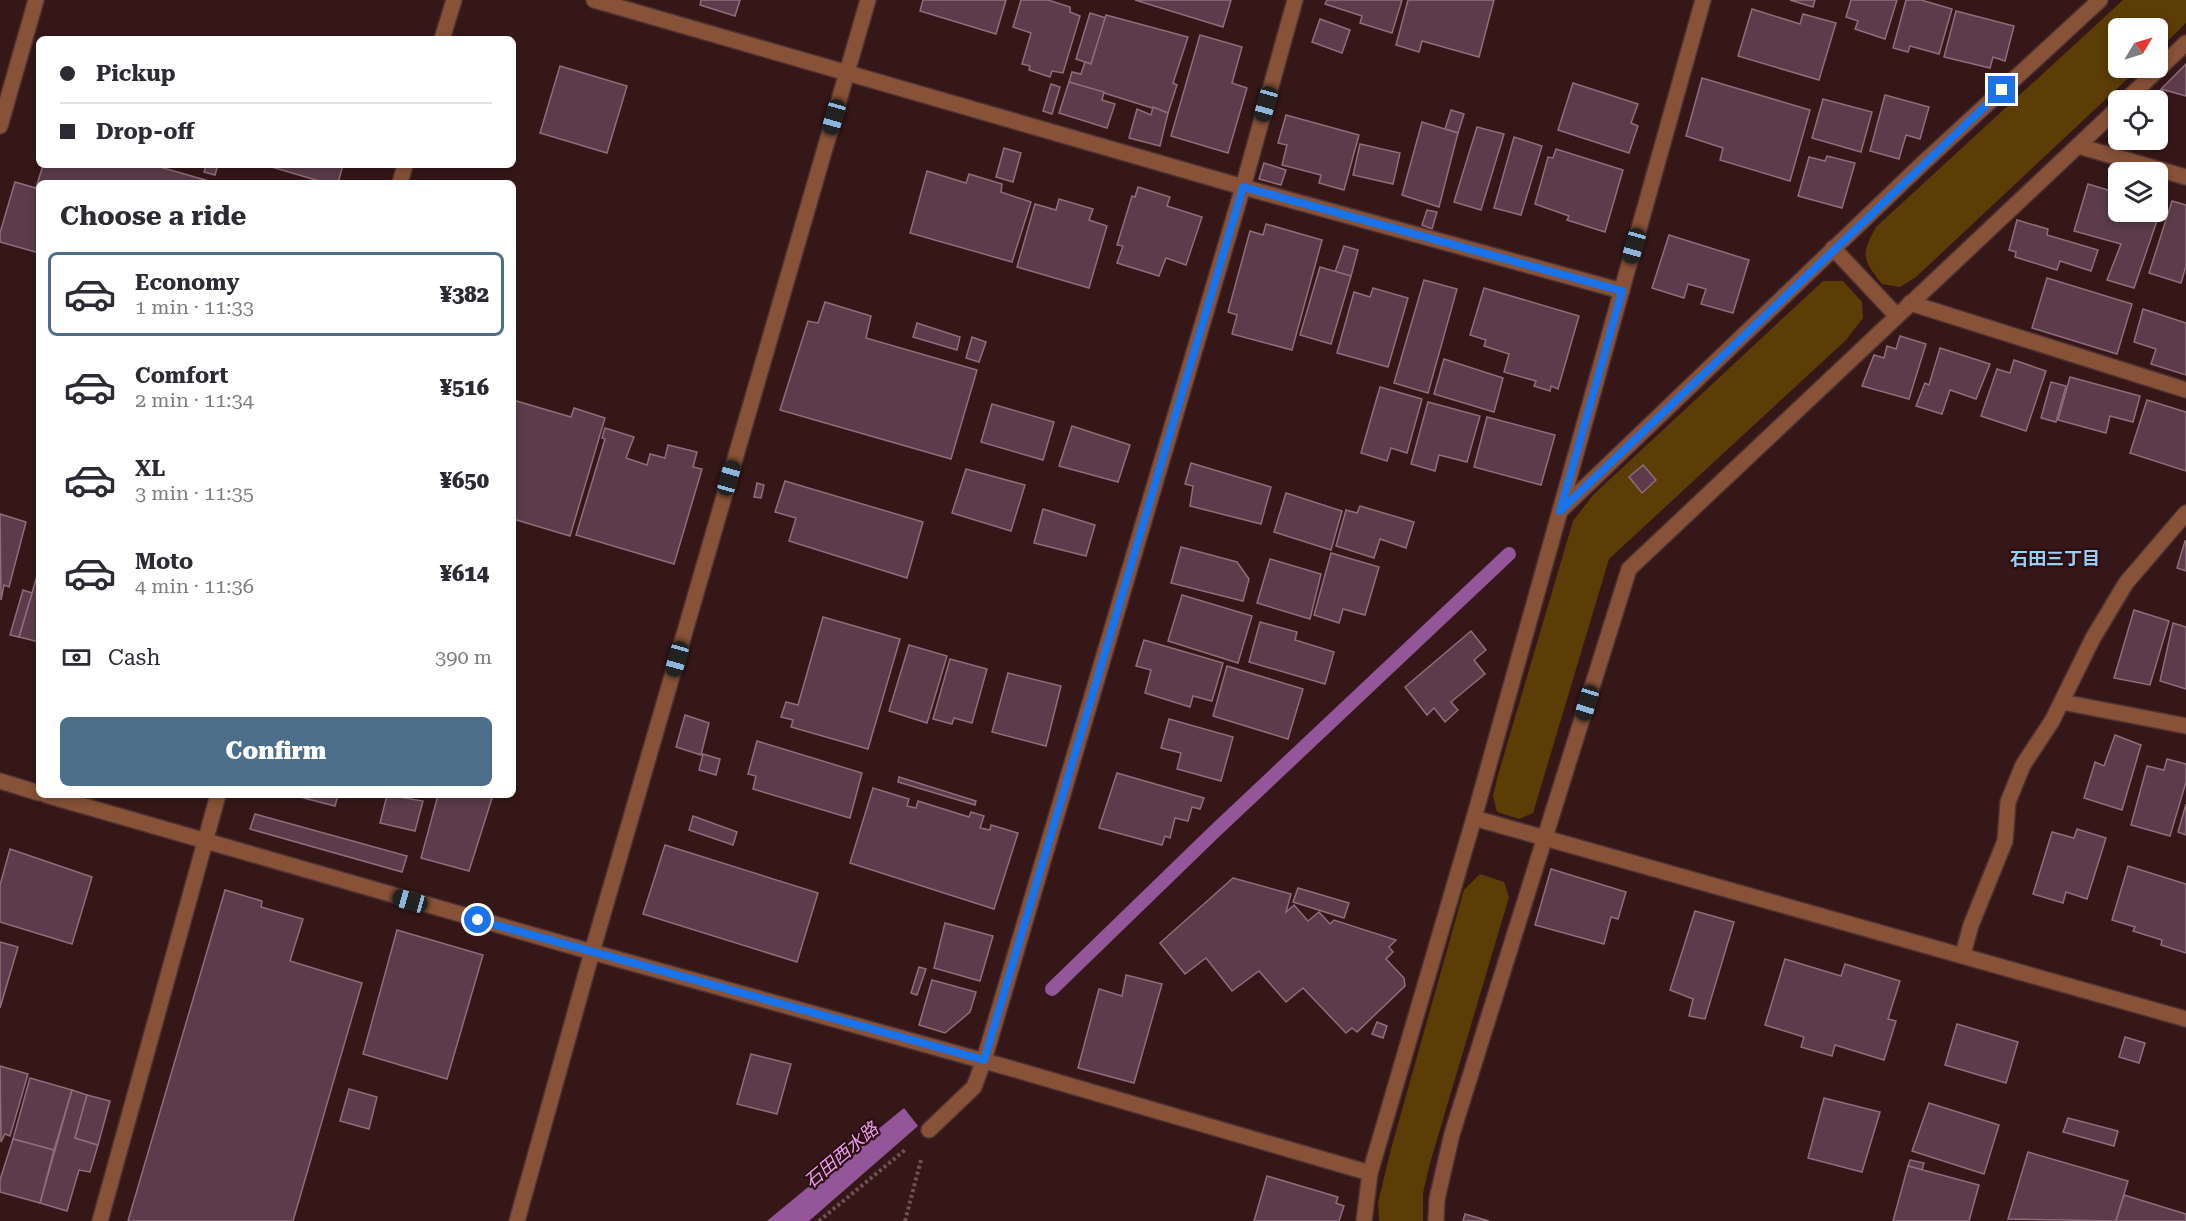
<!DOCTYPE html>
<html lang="en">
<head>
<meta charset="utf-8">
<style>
  :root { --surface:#fff; --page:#f2f2f3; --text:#2b2b33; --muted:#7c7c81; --line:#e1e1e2; --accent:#4c6e8b }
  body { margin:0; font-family:"Roboto Serif","Noto Sans JP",serif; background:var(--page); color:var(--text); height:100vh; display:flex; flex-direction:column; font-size:22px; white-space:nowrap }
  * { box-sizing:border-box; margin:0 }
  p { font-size:20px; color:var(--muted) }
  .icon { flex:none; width:33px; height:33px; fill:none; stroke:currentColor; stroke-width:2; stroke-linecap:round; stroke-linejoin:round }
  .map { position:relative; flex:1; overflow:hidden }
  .details { position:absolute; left:36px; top:180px; width:480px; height:618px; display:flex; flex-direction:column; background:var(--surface); border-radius:9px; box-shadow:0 3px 9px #0003 }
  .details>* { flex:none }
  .hud { position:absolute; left:36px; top:36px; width:480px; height:132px; border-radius:9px; box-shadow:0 3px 9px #0003; display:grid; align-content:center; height:132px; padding:0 24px; background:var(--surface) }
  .needle { width:39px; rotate:52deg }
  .controls { position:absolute; left:2108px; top:18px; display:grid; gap:12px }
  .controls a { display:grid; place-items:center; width:60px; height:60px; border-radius:9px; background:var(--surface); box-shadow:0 3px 9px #0003; font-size:30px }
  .end { position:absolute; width:27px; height:27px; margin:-14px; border:8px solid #1a73e8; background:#fff; box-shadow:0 0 0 3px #fff }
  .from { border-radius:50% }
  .car { position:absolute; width:18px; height:36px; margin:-18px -9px; border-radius:8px; box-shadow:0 0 4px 2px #0007; background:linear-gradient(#222 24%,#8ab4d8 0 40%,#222 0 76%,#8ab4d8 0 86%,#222 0) }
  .hud b { display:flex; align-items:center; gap:21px; height:57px; font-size:22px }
  .hud b+b { border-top:2px solid var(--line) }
  .hud i { width:15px; height:15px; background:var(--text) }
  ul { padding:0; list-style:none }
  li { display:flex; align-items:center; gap:18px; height:84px; margin:0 12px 9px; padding:0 12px; border:3px solid transparent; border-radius:9px }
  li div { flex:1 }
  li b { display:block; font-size:22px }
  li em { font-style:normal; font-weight:800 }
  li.current { border-color:var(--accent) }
  li>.icon { width:54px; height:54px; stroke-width:1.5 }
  h2 { padding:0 24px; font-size:27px; line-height:72px }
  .pay { display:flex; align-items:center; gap:15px; height:66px; padding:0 24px; font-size:22px }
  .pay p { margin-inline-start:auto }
  .action { display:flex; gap:12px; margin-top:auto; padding:12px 24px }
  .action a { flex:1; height:69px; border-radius:9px; background:var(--accent); color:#fff; font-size:24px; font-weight:800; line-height:69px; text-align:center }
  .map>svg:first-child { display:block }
  .green { fill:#5c3d06 }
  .water { fill:#935698 }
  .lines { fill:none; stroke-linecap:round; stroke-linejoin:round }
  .stream { stroke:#935698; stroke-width:14 }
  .building { fill:#5c3c4a; stroke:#906d7c; stroke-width:1.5 }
  .minor-casing { stroke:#4f3233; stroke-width:18 }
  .path { stroke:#6f5354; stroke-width:4; stroke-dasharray:3 3; stroke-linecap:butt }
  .minor { stroke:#875237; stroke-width:15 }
  .route { stroke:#1a73e8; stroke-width:8 }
  .labels { text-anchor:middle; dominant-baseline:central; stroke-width:4.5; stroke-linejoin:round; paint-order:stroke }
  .neighbourhood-label { font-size:18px; font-weight:bold; fill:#99cef7; stroke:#2b0e0f }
  .water-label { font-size:18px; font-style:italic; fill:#ef9cf5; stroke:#2b0e0f }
</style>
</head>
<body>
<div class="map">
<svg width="2186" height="1221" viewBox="0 0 2186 1221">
  <rect width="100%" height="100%" fill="#361718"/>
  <g class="green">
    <path d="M2123 0H2186V23L2157 51V28H2118V68H2139L1916 277 1900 287 1882 284C1863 260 1860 255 1876 227Z"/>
    <polygon points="1823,281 1843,281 1862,302 1863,318 1846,340 1609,559 1533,813 1519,819 1497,812 1493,796 1498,775 1573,521 1593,495"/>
    <polygon points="1480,874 1504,882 1509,897 1430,1163 1423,1193 1423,1221 1379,1221 1378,1203 1391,1149 1464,890"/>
  </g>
  <polygon class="water" points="904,1108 918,1126 809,1221 767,1221"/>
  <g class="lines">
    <polyline class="stream" points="1052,989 1215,831 1509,554"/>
  </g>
  <g class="building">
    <polygon points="701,0 740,0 735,16 700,5"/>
    <polygon points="923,0 1006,0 996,34 920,11"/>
    <polygon points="1021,0 1048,0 1070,7 1070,12 1080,16 1063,73 1052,71 1050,77 1029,70 1030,66 1022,64 1031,33 1013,27"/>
    <polygon points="1135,0 1231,0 1223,27"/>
    <polygon points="1327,0 1402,0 1392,33 1360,23 1362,16 1325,4"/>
    <polygon points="1408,0 1494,0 1479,57 1422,41 1419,52 1396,45"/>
    <polygon points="1790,0 1815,0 1813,7"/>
    <polygon points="1851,0 1897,0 1885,39 1855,29 1858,21 1846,17"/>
    <polygon points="1906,0 1921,0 1952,9 1939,54 1910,46 1908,52 1893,48"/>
    <polygon points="1752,9 1800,24 1803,14 1836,23 1819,80 1738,56"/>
    <polygon points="1956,11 2014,26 2005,61 1993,57 1990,68 1944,57"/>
    <polygon points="1090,13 1106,18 1091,64 1076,59"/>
    <polygon points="1106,15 1188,37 1173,83 1177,85 1168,113 1069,82 1072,72 1081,74 1085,62 1091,64"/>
    <polygon points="1320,19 1350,30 1342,53 1312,42"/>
    <polygon points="1200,35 1242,47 1232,83 1247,88 1228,153 1171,136"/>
    <polygon points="2186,64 2186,96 2161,89"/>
    <polygon points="560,66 627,86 607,153 540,133"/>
    <polygon points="1702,78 1810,110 1790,181 1720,160 1723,148 1686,136"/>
    <polygon points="1069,82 1104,92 1102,100 1115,104 1107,128 1059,113"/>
    <polygon points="1573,83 1638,104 1631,123 1638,126 1629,153 1558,130"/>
    <polygon points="1051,84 1060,87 1052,114 1043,111"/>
    <polygon points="1885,95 1929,107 1920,139 1906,135 1899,159 1870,151"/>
    <polygon points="1823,99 1872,112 1861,152 1812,138"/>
    <polygon points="1153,107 1168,113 1160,146 1129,138 1137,109 1151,115"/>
    <polygon points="1451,110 1464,114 1458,133 1445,129"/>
    <polygon points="1286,115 1359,135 1344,190 1319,183 1321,175 1282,165 1287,145 1278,143"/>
    <polygon points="1422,122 1458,133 1439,207 1402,195"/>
    <polygon points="1477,127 1504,134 1481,210 1454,202"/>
    <polygon points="1514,137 1542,146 1521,215 1494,208"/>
    <polygon points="1360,144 1400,153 1393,184 1353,175"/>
    <polygon points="1004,148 1021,153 1013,182 996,177"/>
    <polygon points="1556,149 1623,170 1605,232 1567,220 1569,216 1535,204 1548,157 1553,158"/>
    <polygon points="1827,156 1855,163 1842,208 1798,196 1809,157 1825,161"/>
    <polygon points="1264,163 1286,170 1281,185 1259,179"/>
    <polygon points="43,165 153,165 216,183 39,183 39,253 0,242 0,233 15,182 36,188"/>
    <polygon points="206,165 218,165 215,175 204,172"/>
    <polygon points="265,165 343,165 338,183 326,183"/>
    <polygon points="927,171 966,183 969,174 1002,184 1001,192 1031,202 1012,262 910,233"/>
    <polygon points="2088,184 2118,193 2118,212 2157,212 2157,205 2162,206 2134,288 2107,280 2121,244 2074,231"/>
    <polygon points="1138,187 1170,197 1167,206 1202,217 1186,265 1166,258 1159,276 1117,263 1123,246 1117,245 1132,196 1135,197"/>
    <polygon points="1059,199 1093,209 1089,220 1107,226 1089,288 1017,267 1035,204 1056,210"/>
    <polygon points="2172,201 2186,205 2186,266 2181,283 2149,273"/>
    <polygon points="1427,210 1437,212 1432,229 1422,225"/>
    <polygon points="2017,220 2048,229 2047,235 2098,250 2091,271 2060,261 2057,270 2015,257 2016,252 2009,250"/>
    <polygon points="1266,224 1322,240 1292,350 1232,334 1237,315 1228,312 1250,231 1263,235"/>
    <polygon points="1669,235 1749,260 1733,313 1701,304 1706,289 1688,284 1684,298 1652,288"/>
    <polygon points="1344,246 1358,250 1351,276 1335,272"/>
    <polygon points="1320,267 1351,276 1331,344 1300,335"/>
    <polygon points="2047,278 2132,304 2117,354 2032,328"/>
    <polygon points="1424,280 1457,289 1428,393 1394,383"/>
    <polygon points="1373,288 1408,298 1388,367 1337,353 1354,292 1370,297"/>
    <polygon points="1484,288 1579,316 1558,389 1551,386 1550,391 1534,386 1536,381 1504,372 1509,354 1484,346 1486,340 1470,335"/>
    <polygon points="825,302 871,316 866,338 977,370 951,459 780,410 808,321 818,323"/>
    <polygon points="2143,309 2186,323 2186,375 2151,364 2156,349 2134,342"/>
    <polygon points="917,323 960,337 957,350 913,337"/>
    <polygon points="1900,336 1926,344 1909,399 1862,386 1874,355 1884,358 1887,346 1896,349"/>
    <polygon points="972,337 986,342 979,362 966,358"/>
    <polygon points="1940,348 1990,364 1976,399 1950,390 1942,414 1916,406 1925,383 1929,385"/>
    <polygon points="1444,359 1503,378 1494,412 1434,394"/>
    <polygon points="2014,360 2046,371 2026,431 1981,416 1997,369 2010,373"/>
    <polygon points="2070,377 2140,396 2133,422 2110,416 2106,433 2058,420"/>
    <polygon points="2051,382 2066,386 2056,422 2041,418"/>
    <polygon points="1380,387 1422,399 1407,453 1391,448 1387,461 1361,453"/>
    <polygon points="513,400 571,417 574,408 605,418 570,536 513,519"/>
    <polygon points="2147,400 2186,412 2186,471 2130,453"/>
    <polygon points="1428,402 1480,416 1467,462 1439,455 1435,471 1411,464"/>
    <polygon points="992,404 1054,422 1043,460 981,442"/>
    <polygon points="1487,417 1555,435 1541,485 1474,467"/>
    <polygon points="1072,426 1130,445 1118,482 1059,466"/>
    <polygon points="605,428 634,437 626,458 647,465 650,454 665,458 668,445 697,452 693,467 702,469 674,564 576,535 605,439 602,438"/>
    <polygon points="1191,463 1271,487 1261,524 1190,506 1193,486 1185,484"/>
    <polygon points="1643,465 1656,480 1642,493 1629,477"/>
    <polygon points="966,469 1025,485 1011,531 952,513"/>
    <polygon points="785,481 923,522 907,578 789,541 796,518 775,512"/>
    <polygon points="757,483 764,485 761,498 754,497"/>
    <polygon points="1286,493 1342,511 1331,550 1274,532"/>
    <polygon points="1360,506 1414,522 1406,548 1380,539 1374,558 1336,546 1346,510 1357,513"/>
    <polygon points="1043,509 1095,525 1086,556 1034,543"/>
    <polygon points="0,514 26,522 9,587 4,585 1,600"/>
    <polygon points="2185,541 2186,541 2186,571 2177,568"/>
    <polygon points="1181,547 1237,562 1249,579 1243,601 1171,583"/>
    <polygon points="1331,553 1379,567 1365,615 1343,609 1339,623 1314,615"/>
    <polygon points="1270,559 1321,574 1310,619 1257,603"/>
    <polygon points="39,569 39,642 19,637"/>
    <polygon points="23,590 32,593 19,637 10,635"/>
    <polygon points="1182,595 1252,616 1238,663 1168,641"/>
    <polygon points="2134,610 2169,621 2150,685 2114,678"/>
    <polygon points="823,617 900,639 868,749 791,727 793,720 781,717 786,702 798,705"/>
    <polygon points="1260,622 1297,632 1295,640 1334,652 1325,684 1249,662"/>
    <polygon points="2173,623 2186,627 2186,689 2160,681"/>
    <polygon points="1471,631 1486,650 1474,660 1485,674 1451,702 1458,710 1445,722 1434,708 1427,715 1405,687"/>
    <polygon points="1144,640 1223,663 1212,701 1193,696 1190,707 1145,693 1151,670 1136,666"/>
    <polygon points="909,645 947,656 927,723 889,711"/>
    <polygon points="950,659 987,669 972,723 954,718 952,724 933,719"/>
    <polygon points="1227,666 1303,689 1288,739 1213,716"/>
    <polygon points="1008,673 1061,686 1046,746 992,732"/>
    <polygon points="685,715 709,723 701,755 676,747"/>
    <polygon points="1169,719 1233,737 1221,781 1177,769 1181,753 1161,748"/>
    <polygon points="2115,735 2141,745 2122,810 2084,798 2095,762 2104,766"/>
    <polygon points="757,741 862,773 850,818 753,789 756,776 748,774"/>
    <polygon points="703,754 720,759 716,775 699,770"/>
    <polygon points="2167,759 2186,764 2186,782 2170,836 2131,825 2147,766 2164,770"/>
    <polygon points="1117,773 1204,798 1200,809 1192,807 1188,821 1175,818 1170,838 1165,836 1162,845 1099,828"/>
    <polygon points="899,777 976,801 975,805 898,782"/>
    <polygon points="873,788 909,799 907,806 916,808 918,801 969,817 971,812 984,816 980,828 990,830 991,825 1018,833 994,909 850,863"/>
    <polygon points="292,795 338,795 335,806"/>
    <polygon points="387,795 423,801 415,831 380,823"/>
    <polygon points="438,795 493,795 469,871 421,858"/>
    <polygon points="2186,804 2186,835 2178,832"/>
    <polygon points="255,814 407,856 402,872 250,829"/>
    <polygon points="693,816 737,832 733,845 689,830"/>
    <polygon points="2077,829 2106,838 2087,899 2066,892 2063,903 2033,894 2052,832 2074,838"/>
    <polygon points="665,845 818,893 797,962 643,914"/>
    <polygon points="10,849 92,877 72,944 0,922 0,885"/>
    <polygon points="2128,866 2186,884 2186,953 2161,945 2162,940 2133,931 2135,927 2112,920"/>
    <polygon points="1551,869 1626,892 1618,919 1611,917 1604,944 1535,925"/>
    <polygon points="1233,878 1291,894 1286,912 1294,905 1308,921 1319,912 1330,924 1334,920 1396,940 1389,947 1393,952 1386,959 1404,978 1405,986 1357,1032 1352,1028 1346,1033 1303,988 1286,1002 1259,971 1232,991 1206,958 1185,974 1160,943"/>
    <polygon points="1298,888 1349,903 1344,918 1293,902"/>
    <polygon points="225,890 262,901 261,907 303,919 290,961 362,983 293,1221 128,1221"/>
    <polygon points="1695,911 1734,922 1705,1019 1689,1016 1693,999 1670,990"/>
    <polygon points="945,923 993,936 980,981 934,968"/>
    <polygon points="397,930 483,955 447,1079 363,1054"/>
    <polygon points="0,942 18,947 0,1008"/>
    <polygon points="1785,959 1841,976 1845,964 1900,981 1888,1019 1896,1021 1884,1060 1835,1045 1832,1056 1801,1047 1804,1037 1765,1025"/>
    <polygon points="919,967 926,969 917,995 911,993"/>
    <polygon points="1126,975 1162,984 1134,1083 1078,1068 1099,989 1122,996"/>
    <polygon points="932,980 976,992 970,1012 945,1033 919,1025"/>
    <polygon points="1377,1022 1387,1026 1383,1038 1372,1034"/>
    <polygon points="1957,1024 2018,1042 2006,1083 1945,1065"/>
    <polygon points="2125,1037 2145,1043 2139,1063 2119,1057"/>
    <polygon points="751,1054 791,1064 777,1114 737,1104"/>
    <polygon points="0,1066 28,1074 10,1136 5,1134 1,1142"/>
    <polygon points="30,1078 72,1090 54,1150 13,1139"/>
    <polygon points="349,1089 377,1097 369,1129 340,1121"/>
    <polygon points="72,1090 87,1095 75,1138 98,1145 90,1172 79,1170 67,1211 40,1203"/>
    <polygon points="87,1095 110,1101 98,1145 75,1138"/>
    <polygon points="1824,1098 1880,1112 1862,1172 1808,1158"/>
    <polygon points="1929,1103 1999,1125 1984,1174 1912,1151"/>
    <polygon points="2068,1118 2118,1131 2114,1146 2063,1132"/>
    <polygon points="13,1139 54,1150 40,1203 0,1192 0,1180"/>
    <polygon points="2028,1152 2128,1181 2116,1221 2008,1219"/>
    <polygon points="1910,1160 1924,1163 1922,1170 1908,1166"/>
    <polygon points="1908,1166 1979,1185 1969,1221 1893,1221"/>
    <polygon points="1267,1176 1338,1197 1336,1203 1344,1206 1339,1221 1254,1221"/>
    <polygon points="2124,1195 2186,1214 2186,1221 2116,1221"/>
    <polygon points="1465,1214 1489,1221 1463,1221"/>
  </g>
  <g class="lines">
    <g class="minor-casing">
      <g id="minor">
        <polyline points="594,0 1243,187 1622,291"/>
        <polyline points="442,39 454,0"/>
        <polyline points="2126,100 2186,43"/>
        <polyline points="0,126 36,0"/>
        <polyline points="2078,146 2186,177"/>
        <polyline points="400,183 405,165"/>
        <polyline points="1833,248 1897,316"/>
        <polyline points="1910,303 2186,390"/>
        <polyline points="1560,511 1920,166 2100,0"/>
        <polyline points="2062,702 2186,726"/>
        <polyline points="0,781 39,793"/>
        <polyline points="46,795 592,952 1013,1069 1370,1173"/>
        <polyline points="1474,818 2186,1019"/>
        <polyline points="1963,954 1971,925 2005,841 2008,802 2023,765 2052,721 2093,638 2126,583 2186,513"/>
        <polyline points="929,1130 974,1087 984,1060 1243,187 1295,0"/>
        <polyline points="100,1221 218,795"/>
        <polyline points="517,1221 592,952 868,0"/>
        <polyline points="1364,1221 1370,1173 1474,818 1703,0"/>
        <polyline points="1436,1221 1437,1199 1452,1134 1629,569 2118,108"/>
      </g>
    </g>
    <g class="path">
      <polyline points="819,1221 905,1150"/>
      <polyline points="905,1221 921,1160"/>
    </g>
    <use href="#minor" class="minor"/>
  </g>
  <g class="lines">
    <polyline class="route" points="478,920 984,1060 1243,187 1622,291 1560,511 2002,90"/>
  </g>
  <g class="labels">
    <g class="neighbourhood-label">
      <text x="2055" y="558">石田三丁目</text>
    </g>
    <g class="water-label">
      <text transform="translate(841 1155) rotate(-40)">石田西水路</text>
    </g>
  </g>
</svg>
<div class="controls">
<a><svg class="needle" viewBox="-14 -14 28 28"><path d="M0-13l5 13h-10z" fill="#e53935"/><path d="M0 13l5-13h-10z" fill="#7c7c81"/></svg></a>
<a><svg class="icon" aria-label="locate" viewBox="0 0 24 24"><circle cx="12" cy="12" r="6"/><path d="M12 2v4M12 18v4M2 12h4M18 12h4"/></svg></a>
<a><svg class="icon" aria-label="layers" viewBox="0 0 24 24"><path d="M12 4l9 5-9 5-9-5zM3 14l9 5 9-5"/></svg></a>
</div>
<i class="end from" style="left:478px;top:920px"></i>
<i class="end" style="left:2002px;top:90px"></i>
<i class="car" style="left:1266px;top:104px;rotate:196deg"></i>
<i class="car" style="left:834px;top:117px;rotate:196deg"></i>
<i class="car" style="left:1634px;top:246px;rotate:196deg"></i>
<i class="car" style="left:729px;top:478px;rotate:16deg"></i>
<i class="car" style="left:677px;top:659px;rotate:196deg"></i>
<i class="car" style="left:1587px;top:703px;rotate:197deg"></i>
<i class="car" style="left:410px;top:901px;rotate:286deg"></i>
<div class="hud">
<b><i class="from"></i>Pickup</b>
<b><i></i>Drop-off</b>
</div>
<section class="details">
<h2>Choose a ride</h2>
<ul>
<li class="current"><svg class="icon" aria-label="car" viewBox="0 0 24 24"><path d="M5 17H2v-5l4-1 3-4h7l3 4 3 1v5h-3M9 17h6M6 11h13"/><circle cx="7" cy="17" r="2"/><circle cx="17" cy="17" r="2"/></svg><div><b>Economy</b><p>1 min · 11:33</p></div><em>¥382</em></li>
<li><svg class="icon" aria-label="car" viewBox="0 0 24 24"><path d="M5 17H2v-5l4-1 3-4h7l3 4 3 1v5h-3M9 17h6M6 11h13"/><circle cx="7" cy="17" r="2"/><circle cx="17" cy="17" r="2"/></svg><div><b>Comfort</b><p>2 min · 11:34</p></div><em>¥516</em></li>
<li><svg class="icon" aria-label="car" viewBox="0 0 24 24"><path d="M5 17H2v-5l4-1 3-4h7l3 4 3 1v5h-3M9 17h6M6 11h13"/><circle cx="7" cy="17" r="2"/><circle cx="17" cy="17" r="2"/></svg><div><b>XL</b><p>3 min · 11:35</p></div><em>¥650</em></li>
<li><svg class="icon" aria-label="car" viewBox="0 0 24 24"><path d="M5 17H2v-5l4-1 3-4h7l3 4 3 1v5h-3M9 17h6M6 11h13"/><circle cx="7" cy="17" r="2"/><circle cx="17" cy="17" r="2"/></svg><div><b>Moto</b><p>4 min · 11:36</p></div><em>¥614</em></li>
</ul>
<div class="pay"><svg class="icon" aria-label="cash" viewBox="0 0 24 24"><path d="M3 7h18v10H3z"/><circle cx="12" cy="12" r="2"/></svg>Cash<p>390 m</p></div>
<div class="action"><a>Confirm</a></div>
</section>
</div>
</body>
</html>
